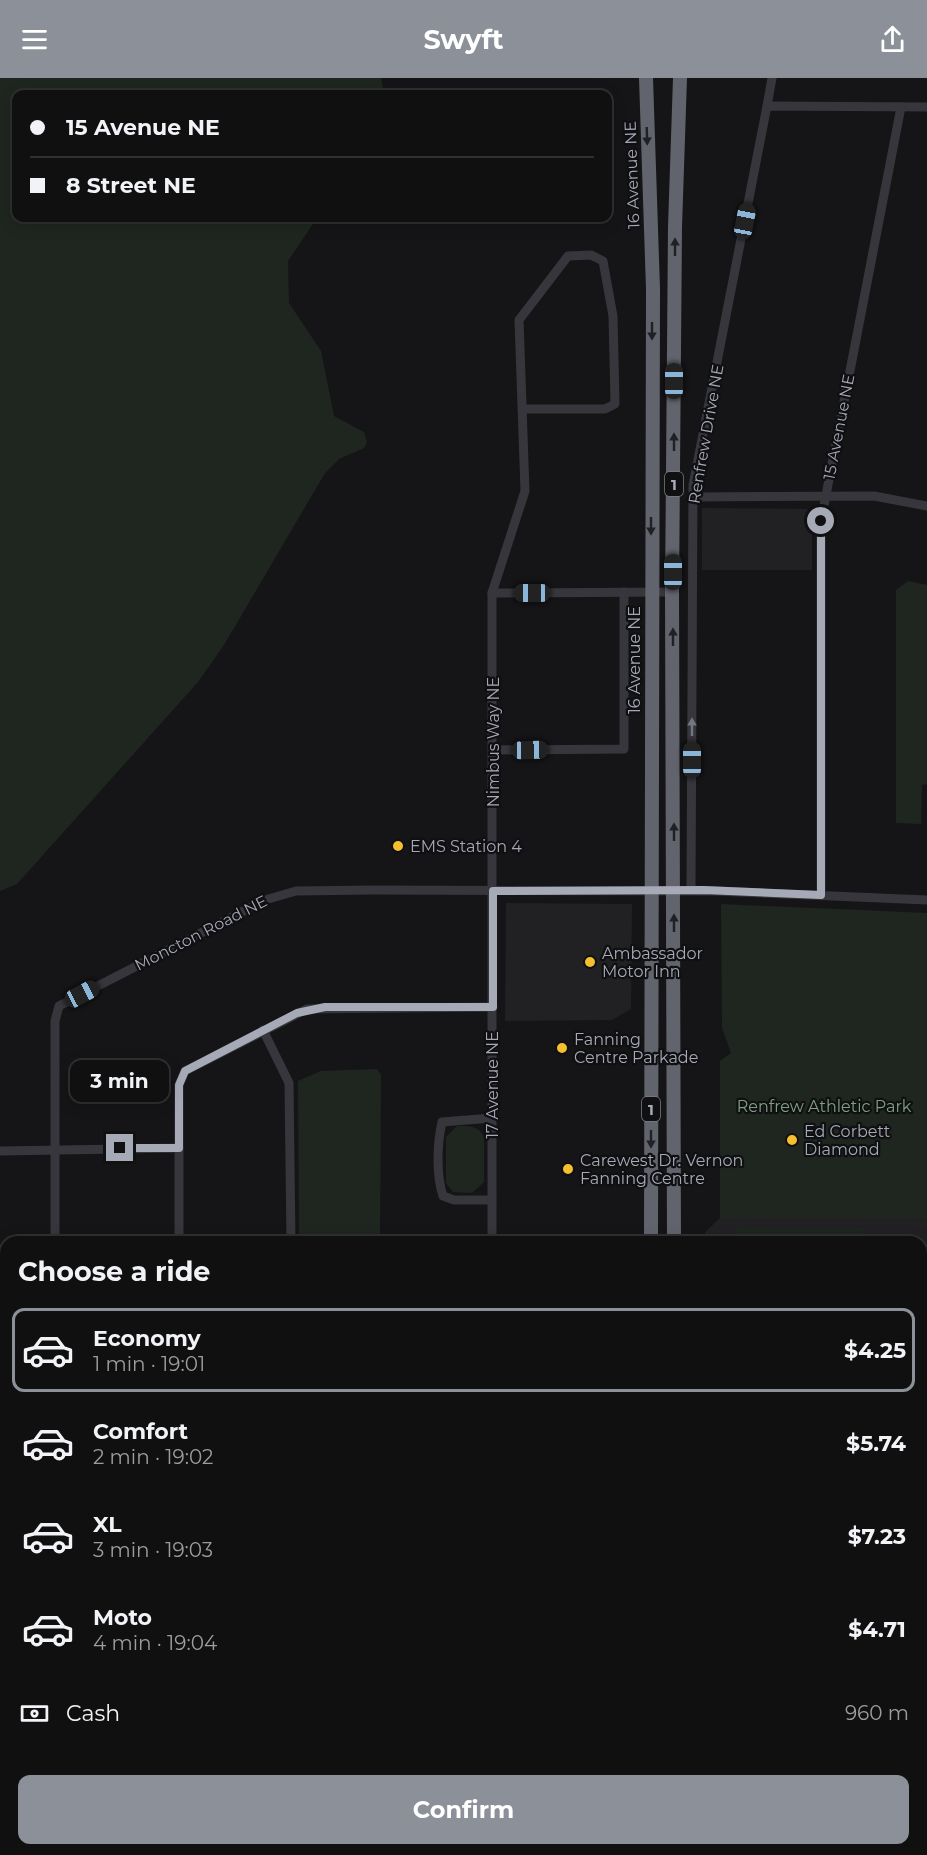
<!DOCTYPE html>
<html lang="en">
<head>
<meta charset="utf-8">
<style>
  :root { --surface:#101011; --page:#1e1e1f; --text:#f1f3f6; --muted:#9c9d9f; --line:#303031; --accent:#8c9099 }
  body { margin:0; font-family:Montserrat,sans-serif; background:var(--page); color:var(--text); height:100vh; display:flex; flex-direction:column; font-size:22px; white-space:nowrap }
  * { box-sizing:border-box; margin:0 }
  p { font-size:20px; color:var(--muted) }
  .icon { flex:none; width:33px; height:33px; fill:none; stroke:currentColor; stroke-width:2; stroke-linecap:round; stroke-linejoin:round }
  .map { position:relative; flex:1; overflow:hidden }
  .details { position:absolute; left:0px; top:1158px; width:927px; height:620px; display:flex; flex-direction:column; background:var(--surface); border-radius:18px 18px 0 0; box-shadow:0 3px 15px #0003,0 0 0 2px var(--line) }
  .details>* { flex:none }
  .hud { position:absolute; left:12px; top:12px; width:600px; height:132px; border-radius:12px; box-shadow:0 3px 15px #0003,0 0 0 2px var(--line); display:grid; align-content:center; height:132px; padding:0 18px; background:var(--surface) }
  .end { position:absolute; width:27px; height:27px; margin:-14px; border:8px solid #a6aab7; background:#111; box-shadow:0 0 0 3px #111 }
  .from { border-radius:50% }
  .bubble { position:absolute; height:42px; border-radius:12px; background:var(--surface); box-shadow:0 3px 15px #0003,0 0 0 2px var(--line); font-size:20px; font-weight:700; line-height:42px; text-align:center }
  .car { position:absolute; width:18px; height:36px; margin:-18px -9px; border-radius:8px; box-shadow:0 0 4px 2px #0007; background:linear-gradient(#222 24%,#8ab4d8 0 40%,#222 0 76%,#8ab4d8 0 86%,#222 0) }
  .hud b { display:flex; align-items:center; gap:21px; height:57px; font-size:22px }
  .hud b+b { border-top:2px solid var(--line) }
  .hud i { width:15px; height:15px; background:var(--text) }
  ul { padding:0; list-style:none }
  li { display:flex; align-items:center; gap:18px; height:84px; margin:0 12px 9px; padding:0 6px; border:3px solid transparent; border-radius:12px }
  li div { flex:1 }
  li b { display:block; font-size:22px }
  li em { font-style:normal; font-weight:700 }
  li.selected { border-color:var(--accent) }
  li>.icon { width:54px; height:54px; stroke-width:1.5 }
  h2 { padding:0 18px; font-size:27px; line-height:72px }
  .pay { display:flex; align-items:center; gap:15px; height:66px; padding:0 18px; font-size:22px }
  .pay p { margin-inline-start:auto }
  .cta { display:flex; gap:12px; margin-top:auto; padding:12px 18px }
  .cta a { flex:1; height:69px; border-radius:12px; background:var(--accent); color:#fff; font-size:24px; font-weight:700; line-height:69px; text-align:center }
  header { display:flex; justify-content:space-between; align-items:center; height:78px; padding:0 18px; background:var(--accent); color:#fff; font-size:27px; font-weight:700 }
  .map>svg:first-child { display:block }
  .built { fill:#212124 }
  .green { fill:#1f2620 }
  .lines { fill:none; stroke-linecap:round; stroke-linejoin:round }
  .minor { stroke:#36363c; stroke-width:9 }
  .highway { stroke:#62646d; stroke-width:14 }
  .oneway { fill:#202124 }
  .oneway2 { fill:#747680 }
  .route { stroke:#a6aab7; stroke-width:8 }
  .poi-dot { fill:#f4c030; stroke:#101012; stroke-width:2 }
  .labels { text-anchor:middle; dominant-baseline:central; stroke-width:4.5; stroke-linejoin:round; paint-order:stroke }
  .shield { fill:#101012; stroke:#797c86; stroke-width:1.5 }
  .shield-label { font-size:15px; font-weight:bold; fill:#a6aab7 }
  .street-label { font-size:16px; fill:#a6aab7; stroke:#101012 }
  .poi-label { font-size:16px; fill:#a6aab7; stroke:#101012; text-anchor:start }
  .park-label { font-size:16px; fill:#7da282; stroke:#101012 }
</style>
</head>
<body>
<header><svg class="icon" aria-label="menu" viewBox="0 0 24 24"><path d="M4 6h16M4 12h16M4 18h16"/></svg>Swyft<svg class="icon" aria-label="share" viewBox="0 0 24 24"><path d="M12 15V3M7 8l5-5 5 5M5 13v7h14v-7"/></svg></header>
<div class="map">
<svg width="927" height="1777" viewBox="0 0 927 1777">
  <rect width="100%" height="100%" fill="#151517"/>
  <g class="built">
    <polygon points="702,430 809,431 812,435 812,492 702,492"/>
    <polygon points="506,825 632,826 631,931 612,942 505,943"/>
    <polygon points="720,1140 927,1140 927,1344 921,1344 921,1164 704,1164 705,1154"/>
  </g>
  <g class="green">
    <polygon points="0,0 381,0 384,16 16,16 16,140 317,140 288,183 289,225 321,273 334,338 364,354 367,364 364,370 339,381 325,395 224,567 198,604 17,806 0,813"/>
    <polygon points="908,503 927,507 927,706 922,707 921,746 896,745 896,512"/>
    <polygon points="721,826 927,835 927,1140 720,1140 720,983 731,975 722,950"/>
    <polygon points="377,991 381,997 380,1164 299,1164 298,1003 321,993"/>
    <path d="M457 1048C469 1048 478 1047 484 1059V1104L472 1115 453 1114 446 1105V1059Z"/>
    <polygon points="736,1149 864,1150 863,1164 736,1164"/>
    <polygon points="403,1772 498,1772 507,1777 403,1777"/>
    <polygon points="776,1772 847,1772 852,1777 770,1777"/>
  </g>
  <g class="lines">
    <g class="minor">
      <polyline points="767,28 772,0"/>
      <polyline points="692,419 874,418 927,428"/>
      <polyline points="492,515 672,514"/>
      <polyline points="493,672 624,671 624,514"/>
      <polyline points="691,812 693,407 767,28 927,29"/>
      <polyline points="821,817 821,443 901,29"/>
      <polyline points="263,952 289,1005 291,1164"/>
      <path d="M492 1040 442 1044C437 1066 436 1097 443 1118L454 1122H492"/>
      <polyline points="0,1073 179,1070"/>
      <polyline points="55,1164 55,943 59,928 265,822 296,813 373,812 715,813 927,822"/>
      <polyline points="179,1164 179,1007 185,993 307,931 493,929"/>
      <polyline points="492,1164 492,515 525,413 519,242 568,178 591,177 603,183 613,238 615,326 605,331 522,331"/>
      <polyline points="0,1226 6,1226"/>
      <polyline points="921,1357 927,1357"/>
      <polyline points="0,1358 6,1358"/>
      <polyline points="0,1553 6,1553"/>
      <polyline points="921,1585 927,1585"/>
      <polyline points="0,1742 6,1742"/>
      <polyline points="128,1772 128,1777"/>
      <polyline points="262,1772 262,1777"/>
      <polyline points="396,1772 396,1777"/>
      <polyline points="515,1772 524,1777"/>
      <polyline points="810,1777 810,1772"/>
    </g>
    <g class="highway">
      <polyline points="646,0 653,211 651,1164"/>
      <polyline points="674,1164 672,514 675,149 680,0"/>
      <polyline points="660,1772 660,1777"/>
      <polyline points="683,1772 683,1777"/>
    </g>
  </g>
  <defs><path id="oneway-solid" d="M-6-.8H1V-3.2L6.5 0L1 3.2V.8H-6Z" transform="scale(1.5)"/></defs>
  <g class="oneway">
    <use href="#oneway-solid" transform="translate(647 58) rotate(88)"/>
    <use href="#oneway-solid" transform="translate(675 169) rotate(-90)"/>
    <use href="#oneway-solid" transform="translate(652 253) rotate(90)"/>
    <use href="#oneway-solid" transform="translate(674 364) rotate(-90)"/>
    <use href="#oneway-solid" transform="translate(651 448) rotate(90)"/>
    <use href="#oneway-solid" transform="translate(673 559) rotate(-90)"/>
    <use href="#oneway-solid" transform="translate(674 754) rotate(-90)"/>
    <use href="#oneway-solid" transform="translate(674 845) rotate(-90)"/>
    <use href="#oneway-solid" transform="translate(651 1061) rotate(90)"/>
  </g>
  <use class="oneway2" href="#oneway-solid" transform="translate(692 649) rotate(-90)"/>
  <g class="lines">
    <polyline class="route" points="120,1070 179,1070 179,1007 185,993 297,935 325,929 493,929 493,813 704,812 821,817 821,443"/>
  </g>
  <g class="poi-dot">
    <circle cx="398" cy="768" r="6"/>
    <circle cx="590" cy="884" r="6"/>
    <circle cx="562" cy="970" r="6"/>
    <circle cx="792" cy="1062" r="6"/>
    <circle cx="568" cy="1091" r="6"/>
  </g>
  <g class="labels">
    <g class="shield">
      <rect x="665" y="394" width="18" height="24" rx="4.5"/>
      <rect x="642" y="1019" width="18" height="24" rx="4.5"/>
    </g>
    <g class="shield-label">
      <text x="674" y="406">1</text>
      <text x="651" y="1031">1</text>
    </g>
    <g class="street-label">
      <text transform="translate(632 97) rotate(-92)">16 Avenue NE</text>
      <text transform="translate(839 349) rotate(-79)">15 Avenue NE</text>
      <text transform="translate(706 356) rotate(-80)">Renfrew Drive NE</text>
      <text transform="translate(634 582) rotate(-90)">16 Avenue NE</text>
      <text transform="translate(493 664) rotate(-90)">Nimbus Way NE</text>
      <text transform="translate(201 855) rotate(-27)">Moncton Road NE</text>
      <text transform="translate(492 1007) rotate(-90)">17 Avenue NE</text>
    </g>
    <g class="poi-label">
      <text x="410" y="768">EMS Station 4</text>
      <text x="602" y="875">Ambassador<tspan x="602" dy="18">Motor Inn</tspan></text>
      <text x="574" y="961">Fanning<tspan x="574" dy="18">Centre Parkade</tspan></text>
      <text x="804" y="1053">Ed Corbett<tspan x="804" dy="18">Diamond</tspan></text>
      <text x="580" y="1082">Carewest Dr. Vernon<tspan x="580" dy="18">Fanning Centre</tspan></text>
    </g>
    <g class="park-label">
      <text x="824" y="1028">Renfrew Athletic Park</text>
    </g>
  </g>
</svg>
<i class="end from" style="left:821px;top:443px"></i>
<i class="end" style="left:120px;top:1070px"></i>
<div class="bubble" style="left:70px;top:982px;width:99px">3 min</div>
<i class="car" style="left:745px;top:143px;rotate:11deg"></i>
<i class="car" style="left:674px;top:303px;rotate:0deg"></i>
<i class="car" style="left:673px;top:494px;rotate:0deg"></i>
<i class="car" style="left:532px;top:515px;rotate:270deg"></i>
<i class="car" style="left:530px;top:672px;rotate:89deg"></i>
<i class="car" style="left:692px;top:682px;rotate:0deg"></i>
<i class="car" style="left:82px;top:916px;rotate:62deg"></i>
<div class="hud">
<b><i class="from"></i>15 Avenue NE</b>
<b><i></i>8 Street NE</b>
</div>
<section class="details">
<h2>Choose a ride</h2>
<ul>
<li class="selected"><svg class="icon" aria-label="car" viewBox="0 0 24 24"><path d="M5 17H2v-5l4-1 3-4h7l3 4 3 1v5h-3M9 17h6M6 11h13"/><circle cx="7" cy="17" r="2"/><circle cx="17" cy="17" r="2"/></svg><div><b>Economy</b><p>1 min · 19:01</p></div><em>$4.25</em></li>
<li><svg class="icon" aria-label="car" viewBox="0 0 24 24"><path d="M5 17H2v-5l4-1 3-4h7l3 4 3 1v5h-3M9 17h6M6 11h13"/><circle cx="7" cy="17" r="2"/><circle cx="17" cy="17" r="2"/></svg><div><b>Comfort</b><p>2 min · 19:02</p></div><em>$5.74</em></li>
<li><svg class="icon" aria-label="car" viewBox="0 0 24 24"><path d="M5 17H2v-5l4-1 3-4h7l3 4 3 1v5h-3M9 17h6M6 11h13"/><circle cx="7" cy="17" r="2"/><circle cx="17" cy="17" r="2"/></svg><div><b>XL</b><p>3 min · 19:03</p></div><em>$7.23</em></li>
<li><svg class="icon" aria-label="car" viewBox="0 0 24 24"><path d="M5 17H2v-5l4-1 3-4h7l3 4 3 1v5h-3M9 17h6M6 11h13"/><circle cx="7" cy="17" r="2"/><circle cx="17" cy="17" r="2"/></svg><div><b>Moto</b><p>4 min · 19:04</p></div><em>$4.71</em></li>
</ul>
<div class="pay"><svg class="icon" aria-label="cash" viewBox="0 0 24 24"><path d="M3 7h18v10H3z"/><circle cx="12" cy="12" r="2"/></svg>Cash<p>960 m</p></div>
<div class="cta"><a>Confirm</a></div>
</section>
</div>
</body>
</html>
